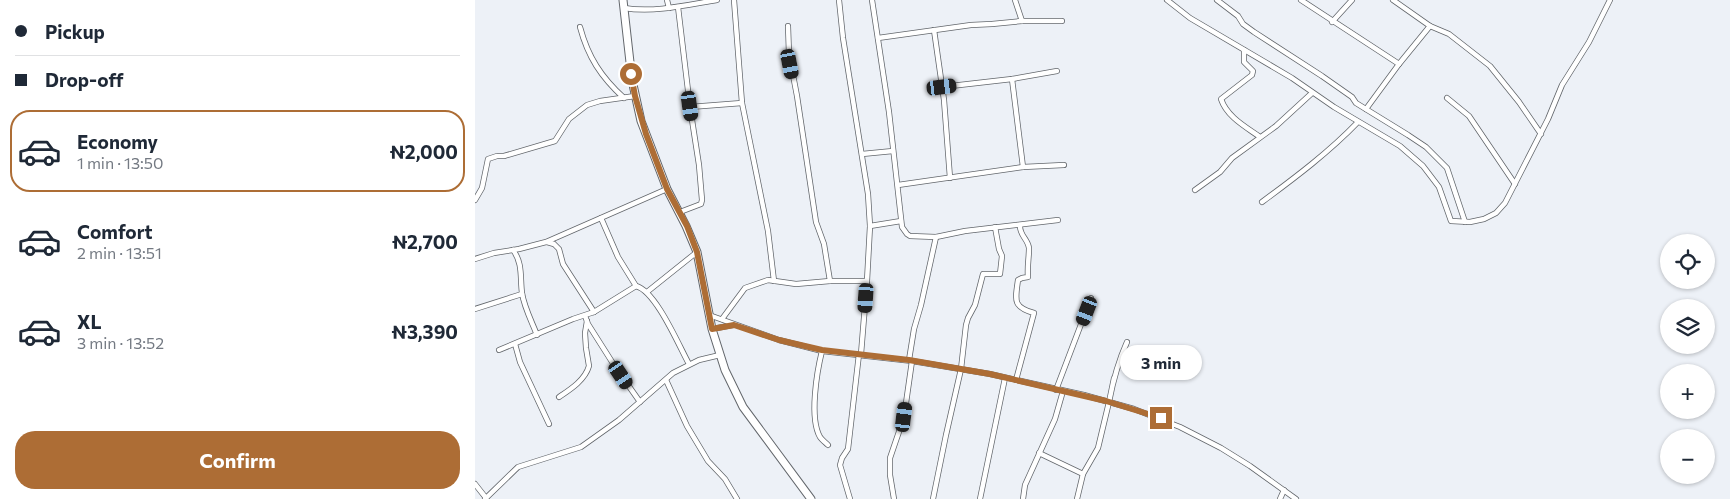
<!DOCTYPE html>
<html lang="en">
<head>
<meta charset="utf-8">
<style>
  :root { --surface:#fff; --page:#f2f2f3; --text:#1f2937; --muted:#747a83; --line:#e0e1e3; --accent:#ad6d35 }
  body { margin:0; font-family:Commissioner,sans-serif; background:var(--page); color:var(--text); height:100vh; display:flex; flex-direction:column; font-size:19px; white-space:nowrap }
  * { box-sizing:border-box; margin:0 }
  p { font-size:16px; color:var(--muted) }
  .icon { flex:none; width:28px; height:28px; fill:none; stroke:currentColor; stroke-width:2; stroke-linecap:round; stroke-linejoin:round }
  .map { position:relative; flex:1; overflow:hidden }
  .sheet { display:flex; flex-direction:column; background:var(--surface); width:475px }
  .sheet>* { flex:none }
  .hud { display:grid; align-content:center; height:110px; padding:0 15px; background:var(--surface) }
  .tools { position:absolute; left:1185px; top:234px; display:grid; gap:10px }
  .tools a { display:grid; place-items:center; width:55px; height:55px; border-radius:50%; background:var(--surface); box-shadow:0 1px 4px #0004; font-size:25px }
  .end { position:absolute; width:22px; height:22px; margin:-11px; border:6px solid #ad6d35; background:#fff; box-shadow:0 0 0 2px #fff }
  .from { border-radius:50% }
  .bubble { position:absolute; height:35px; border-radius:18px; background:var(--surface); box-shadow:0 1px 4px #0004; font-size:16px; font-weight:700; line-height:35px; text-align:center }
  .car { position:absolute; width:15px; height:30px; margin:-15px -8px; border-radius:6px; box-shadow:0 0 4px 1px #0007; background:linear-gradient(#222 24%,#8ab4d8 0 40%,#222 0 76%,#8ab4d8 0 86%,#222 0) }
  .hud b { display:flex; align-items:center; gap:18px; height:48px; font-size:19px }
  .hud b+b { border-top:1px solid var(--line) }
  .hud i { width:12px; height:12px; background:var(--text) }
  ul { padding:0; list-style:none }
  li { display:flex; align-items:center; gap:15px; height:82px; margin:0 10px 8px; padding:0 5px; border:2px solid transparent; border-radius:20px }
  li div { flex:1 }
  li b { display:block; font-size:19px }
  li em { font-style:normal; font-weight:700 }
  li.on { border-color:var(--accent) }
  li>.icon { width:45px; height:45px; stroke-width:1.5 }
  .action { display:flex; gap:10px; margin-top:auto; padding:10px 15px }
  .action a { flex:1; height:58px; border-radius:20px; background:var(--accent); color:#fff; font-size:20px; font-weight:700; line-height:58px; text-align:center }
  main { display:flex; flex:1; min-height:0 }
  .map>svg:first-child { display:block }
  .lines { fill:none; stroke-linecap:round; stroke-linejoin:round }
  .street-casing { stroke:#62666b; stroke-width:6 }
  .secondary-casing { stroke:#62666b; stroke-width:9 }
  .street { stroke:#fff; stroke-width:4.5 }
  .secondary { stroke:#fff; stroke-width:7 }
  .route { stroke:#ad6d35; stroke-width:6 }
</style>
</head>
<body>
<main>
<section class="sheet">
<div class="hud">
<b><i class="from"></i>Pickup</b>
<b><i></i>Drop-off</b>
</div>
<ul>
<li class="on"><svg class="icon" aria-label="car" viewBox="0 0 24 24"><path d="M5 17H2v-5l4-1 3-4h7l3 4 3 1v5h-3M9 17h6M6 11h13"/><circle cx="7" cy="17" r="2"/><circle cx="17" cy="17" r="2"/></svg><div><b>Economy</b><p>1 min · 13:50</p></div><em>₦2,000</em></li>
<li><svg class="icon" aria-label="car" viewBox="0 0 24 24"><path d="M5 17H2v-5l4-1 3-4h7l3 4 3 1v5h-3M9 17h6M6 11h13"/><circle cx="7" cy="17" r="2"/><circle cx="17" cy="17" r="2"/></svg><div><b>Comfort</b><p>2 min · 13:51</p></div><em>₦2,700</em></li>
<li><svg class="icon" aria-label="car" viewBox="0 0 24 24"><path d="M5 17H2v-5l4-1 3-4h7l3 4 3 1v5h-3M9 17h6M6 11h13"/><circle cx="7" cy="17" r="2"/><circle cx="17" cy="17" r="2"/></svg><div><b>XL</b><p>3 min · 13:52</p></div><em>₦3,390</em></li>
</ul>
<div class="action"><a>Confirm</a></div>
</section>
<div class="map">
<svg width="1255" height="499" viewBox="0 0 1255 499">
  <rect width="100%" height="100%" fill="#edf1f7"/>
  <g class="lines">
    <g class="street-casing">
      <g id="street">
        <polyline points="192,0 194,8"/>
        <polyline points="259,0 267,103 293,231 299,281"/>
        <polyline points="364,0 368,38 393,194 395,226 392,281 386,354"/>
        <polyline points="397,0 414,112 427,227 432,234 435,236 461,237 490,231 583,220"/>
        <polyline points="540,0 547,21"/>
        <polyline points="692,0 715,18 817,78 859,107 925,146 948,166 964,187 976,221 995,222 1009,219 1021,213 1030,203 1073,119 1087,85 1114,42 1135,0"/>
        <polyline points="742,0 763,16 768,24 779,32 847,76 877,97 881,103 933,135 951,147 972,168 990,222"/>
        <polyline points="826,0 924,64 955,26"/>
        <polyline points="918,0 955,26 974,34 1015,66 1044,102 1066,134"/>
        <polyline points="203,7 215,107 224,165 227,200 226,204 205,212"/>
        <path d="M149 8C179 13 212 5 242 0"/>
        <polyline points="857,22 877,0"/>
        <polyline points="313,26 314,54 322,96 341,222 349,244 355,281"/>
        <path d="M105 27C113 57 126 77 149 98"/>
        <polyline points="459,30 469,100 475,178"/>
        <polyline points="403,38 496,25 517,24 547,21 587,21"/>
        <path d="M769 50V62L778 71 777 75 746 99C752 117 771 127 785 137"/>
        <polyline points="537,79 548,167"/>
        <polyline points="467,87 537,79 582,71"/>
        <polyline points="972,98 994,116 1040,184"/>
        <polyline points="215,107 267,103"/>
        <polyline points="891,109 924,64"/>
        <polyline points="387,154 418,151"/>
        <polyline points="423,185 548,167 589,165"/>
        <polyline points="720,190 745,172 757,158 801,126 837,93"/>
        <polyline points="0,200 7,188 13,159 22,156 29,156 80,141 94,119 112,105 125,101 160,96"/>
        <path d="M787 202C821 177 854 152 883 122"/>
        <path d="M126 218 143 257 161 286C181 291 204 346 214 364"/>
        <polyline points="395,226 426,221"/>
        <polyline points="72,242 79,244 84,249 88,264 119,312"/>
        <path d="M38 250C48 263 45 278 47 293 49 307 57 322 62 335"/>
        <polyline points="0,259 19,253 44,249 71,242 192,189"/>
        <polyline points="172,292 222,252"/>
        <polyline points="0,309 47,294"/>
        <polyline points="234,315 304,340 347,351 437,361 515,374 609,395 659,409 705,427 746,448 775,466 821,499"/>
        <polyline points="110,316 113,324 139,365 165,402"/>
        <polyline points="247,319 270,288 293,280 321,284 355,281 392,281"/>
        <polyline points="237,329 258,325"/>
        <polyline points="40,344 45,362 74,424"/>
        <polyline points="24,350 98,319 119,312 161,286"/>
        <path d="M347 351C342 371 334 418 345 437 347 440 351 443 353 445"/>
        <polyline points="434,360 439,329 446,305 461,237"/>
        <path d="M639 378 634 402C638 381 643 362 652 342"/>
        <polyline points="191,380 212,426 233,461 250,479 262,499"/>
        <path d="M541 380 559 313C538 307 540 301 543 280L547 278 553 277C552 267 554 258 554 248 553 239 544 235 545 225"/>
        <polyline points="581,390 616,298"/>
        <path d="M84 397C96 389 110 380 114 366L111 348 110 333 112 321"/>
        <polyline points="564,453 608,474"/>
        <polyline points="0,484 11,498"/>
        <polyline points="10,499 43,467 106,447 144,420 198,373 224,360 245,355"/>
        <polyline points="375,499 365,465 367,458 373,449 384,354"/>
        <polyline points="419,499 415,475 415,458 429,417 437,361"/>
        <polyline points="458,499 471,435 486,369 491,325 493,318 500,305 508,274 525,274 527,256 524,249 520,227"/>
        <polyline points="505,499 530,378"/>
        <polyline points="548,499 550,485 580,419 588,391"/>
        <polyline points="602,499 608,474 623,448 634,402"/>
        <polyline points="805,499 809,490"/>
      </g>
    </g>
    <g class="secondary-casing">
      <polyline id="secondary" points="148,0 157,80 166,121 192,189 211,226 222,252 237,329 250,370 268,407 336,499"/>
    </g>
    <use href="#street" class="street"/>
    <use href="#secondary" class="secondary"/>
  </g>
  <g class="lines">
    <polyline class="route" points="156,74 160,96 171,134 192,189 212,226 222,252 237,329 259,325 304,340 347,350 434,360 515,374 631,401 686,418"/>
  </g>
</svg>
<div class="tools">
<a><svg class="icon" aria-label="locate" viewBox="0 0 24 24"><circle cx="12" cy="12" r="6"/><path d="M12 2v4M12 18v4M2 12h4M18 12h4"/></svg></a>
<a><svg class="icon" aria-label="layers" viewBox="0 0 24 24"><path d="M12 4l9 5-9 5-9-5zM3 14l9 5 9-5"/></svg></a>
<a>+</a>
<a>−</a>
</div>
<i class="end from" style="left:156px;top:74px"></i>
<i class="end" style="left:686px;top:418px"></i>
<div class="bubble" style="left:645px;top:345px;width:82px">3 min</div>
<i class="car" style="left:315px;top:64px;rotate:169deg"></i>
<i class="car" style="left:467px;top:87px;rotate:83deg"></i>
<i class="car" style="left:215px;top:106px;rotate:172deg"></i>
<i class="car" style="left:391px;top:298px;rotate:184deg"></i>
<i class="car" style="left:612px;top:311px;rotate:201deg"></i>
<i class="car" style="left:146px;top:375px;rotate:146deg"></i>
<i class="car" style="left:429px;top:417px;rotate:7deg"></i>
</div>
</main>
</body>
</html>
